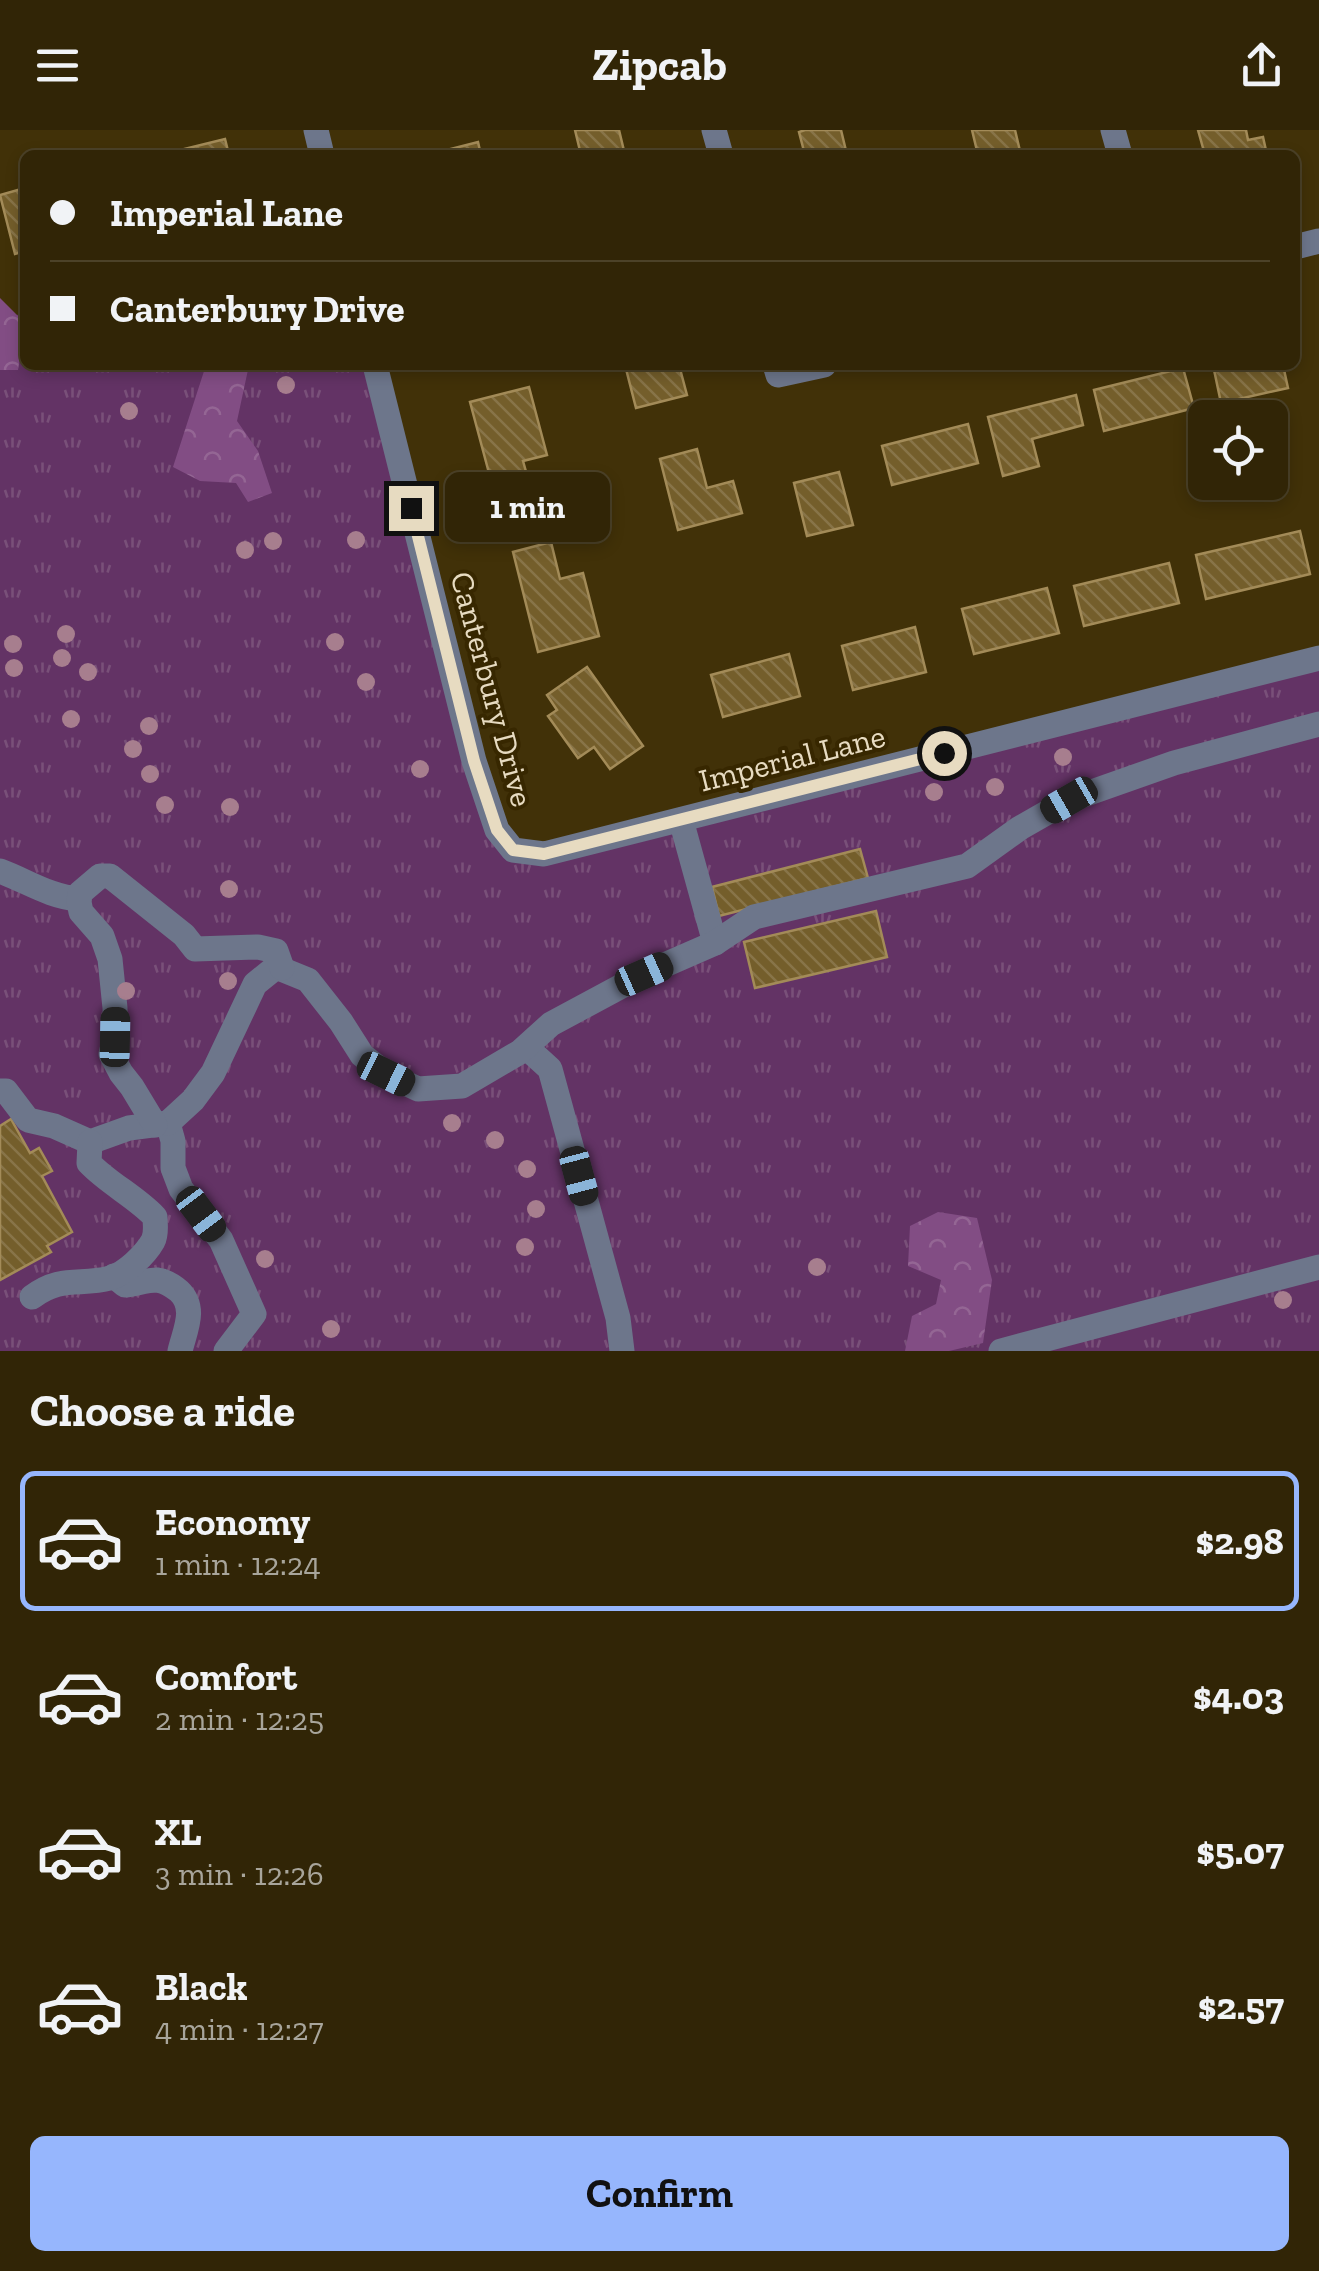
<!DOCTYPE html>
<html lang="en">
<head>
<meta charset="utf-8">
<style>
  :root { --surface:#312506; --page:#392d10; --text:#f1f3f6; --muted:#a8a59b; --line:#4c4228; --accent:#96b6fd }
  body { margin:0; font-family:"Zilla Slab",serif; background:var(--page); color:var(--text); height:100vh; display:flex; flex-direction:column; font-size:38px; white-space:nowrap }
  * { box-sizing:border-box; margin:0 }
  p { font-size:32px; color:var(--muted) }
  .icon { flex:none; width:55px; height:55px; fill:none; stroke:currentColor; stroke-width:2; stroke-linecap:round; stroke-linejoin:round }
  .map { position:relative; height:1221px; overflow:hidden }
  .panel { display:flex; flex-direction:column; background:var(--surface); flex:1 }
  .panel>* { flex:none }
  .guide { position:absolute; left:20px; top:20px; width:1280px; height:220px; border-radius:15px; box-shadow:0 5px 15px #0003,0 0 0 2px var(--line); display:grid; align-content:center; height:220px; padding:0 30px; background:var(--surface) }
  .tools { position:absolute; left:1188px; top:270px; display:grid; gap:20px }
  .tools a { display:grid; place-items:center; width:100px; height:100px; border-radius:15px; background:var(--surface); box-shadow:0 5px 15px #0003,0 0 0 2px var(--line); font-size:50px }
  .end { position:absolute; width:45px; height:45px; margin:-22px; border:12px solid #e7dbc1; background:#111; box-shadow:0 0 0 5px #111 }
  .from { border-radius:50% }
  .bubble { position:absolute; height:70px; border-radius:15px; background:var(--surface); box-shadow:0 5px 15px #0003,0 0 0 2px var(--line); font-size:32px; font-weight:800; line-height:70px; text-align:center }
  .car { position:absolute; width:30px; height:60px; margin:-30px -15px; border-radius:12px; box-shadow:0 0 8px 2px #0007; background:linear-gradient(#222 24%,#8ab4d8 0 40%,#222 0 76%,#8ab4d8 0 86%,#222 0) }
  .guide b { display:flex; align-items:center; gap:35px; height:95px; font-size:38px }
  .guide b+b { border-top:2px solid var(--line) }
  .guide i { width:25px; height:25px; background:var(--text) }
  ul { padding:0; list-style:none }
  li { display:flex; align-items:center; gap:30px; height:140px; margin:0 20px 15px; padding:0 10px; border:5px solid transparent; border-radius:15px }
  li div { flex:1 }
  li b { display:block; font-size:38px }
  li em { font-style:normal; font-weight:800 }
  li.on { border-color:var(--accent) }
  li>.icon { width:90px; height:90px; stroke-width:1.5 }
  h2 { padding:0 30px; font-size:45px; line-height:120px }
  .action { display:flex; gap:20px; margin-top:auto; padding:20px 30px }
  .action a { flex:1; height:115px; border-radius:15px; background:var(--accent); color:#111; font-size:40px; font-weight:800; line-height:115px; text-align:center }
  header { display:flex; justify-content:space-between; align-items:center; height:130px; padding:0 30px; background:var(--surface); font-size:45px; font-weight:800 }
  .map>svg:first-child { display:block }
  .grass { fill:url(#grass-tufts) }
  .forest { fill:url(#forest-crowns) }
  .building { fill:url(#building-back-hatch); stroke:#a38b58; stroke-width:2.5 }
  .lines { fill:none; stroke-linecap:round; stroke-linejoin:round }
  .minor { stroke:#6d768b; stroke-width:25 }
  .tree { fill:#a77e8e }
  .route { stroke:#e7dbc1; stroke-width:12 }
  .labels { text-anchor:middle; dominant-baseline:central; stroke-width:8; stroke-linejoin:round; paint-order:stroke }
  .street-label { font-size:32px; fill:#e7dbc1; stroke:#372700 }
</style>
</head>
<body>
<header><svg class="icon" aria-label="menu" viewBox="0 0 24 24"><path d="M4 6h16M4 12h16M4 18h16"/></svg>Zipcab<svg class="icon" aria-label="share" viewBox="0 0 24 24"><path d="M12 15V3M7 8l5-5 5 5M5 13v7h14v-7"/></svg></header>
<div class="map">
<svg width="1319" height="1221" viewBox="0 0 1319 1221">
  <defs>
    <pattern id="grass-tufts" width="24" height="20" patternUnits="userSpaceOnUse" patternTransform="scale(2.5)"><rect width="24" height="20" fill="#633365"/><path d="M3 7l-1-3M5 7V3M7 7l1-3M15 17l-1-3M17 17v-4M19 17l1-3" fill="none" stroke="#795079"/></pattern>
    <pattern id="forest-crowns" width="20" height="18" patternUnits="userSpaceOnUse" patternTransform="scale(2.5)"><rect width="20" height="18" fill="#824d84"/><path d="M2 6a3 3 0 1 1 6 0M12 15a3 3 0 1 1 6 0" fill="none" stroke="#946694"/></pattern>
    <pattern id="building-back-hatch" width="6" height="6" patternUnits="userSpaceOnUse" patternTransform="scale(2.5)"><rect width="6" height="6" fill="#745e2b"/><path d="M-1 5l2 2M0 0l6 6M5-1l2 2" fill="none" stroke="#887448"/></pattern>
  </defs>
  <rect width="100%" height="100%" fill="#413108"/>
  <polygon class="grass" points="25,183 25,235 375,235 474,631 513,720 1319,528 1319,1221 0,1221 0,189"/>
  <g class="forest">
    <polygon points="0,168 25,193 18,240 0,240"/>
    <polygon points="206,235 249,235 237,291 258,321 272,363 248,372 236,353 200,351 173,337"/>
    <polygon points="938,1082 977,1088 992,1150 983,1213 949,1221 905,1221 912,1186 936,1174 941,1150 908,1136 910,1096"/>
  </g>
  <g class="building">
    <polygon points="575,0 619,0 625,25 581,25"/>
    <polygon points="805,0 841,0 847,25 805,25 799,2"/>
    <polygon points="972,0 1015,0 1020,21 1005,25 978,25"/>
    <polygon points="1198,0 1246,0 1248,10 1263,7 1267,25 1205,25"/>
    <polygon points="225,9 229,25 160,25"/>
    <polygon points="478,12 481,25 448,25 447,20"/>
    <polygon points="25,58 25,121 15,124 0,65"/>
    <polygon points="625,235 679,235 687,265 636,278"/>
    <polygon points="1213,235 1283,235 1288,258 1221,273"/>
    <polygon points="1183,238 1194,278 1104,301 1094,260"/>
    <polygon points="529,257 547,325 523,331 532,363 497,373 470,272"/>
    <polygon points="1076,265 1083,295 1032,309 1039,336 1003,346 988,287"/>
    <polygon points="968,294 978,333 892,355 882,316"/>
    <polygon points="697,319 707,358 733,351 742,383 678,400 660,329"/>
    <polygon points="839,342 853,395 807,406 794,353"/>
    <polygon points="1300,401 1310,444 1206,469 1196,425"/>
    <polygon points="551,412 560,449 583,443 599,506 538,522 513,422"/>
    <polygon points="1169,433 1179,473 1084,496 1074,456"/>
    <polygon points="1047,458 1059,503 974,524 962,479"/>
    <polygon points="915,497 926,542 853,560 842,516"/>
    <polygon points="789,524 800,566 723,587 711,545"/>
    <polygon points="587,537 643,616 610,639 594,617 578,628 548,586 557,580 547,565"/>
    <polygon points="860,719 868,748 719,786 712,757"/>
    <polygon points="876,781 887,827 755,858 744,812"/>
    <polygon points="11,989 30,1023 39,1018 52,1041 42,1046 72,1102 47,1116 51,1122 0,1150 0,996"/>
  </g>
  <g class="lines">
    <g class="minor">
      <polyline points="316,0 322,25"/>
      <polyline points="714,0 721,25"/>
      <polyline points="1113,0 1120,25"/>
      <polyline points="1295,117 1319,111"/>
      <polyline points="375,235 474,631 497,700 513,720 544,724 1319,528"/>
      <polyline points="775,235 778,245 824,235"/>
      <polyline points="681,690 715,813"/>
      <path d="M0 741C27 751 50 767 79 769"/>
      <polyline points="527,918 550,939 618,1188 622,1221"/>
      <polyline points="0,961 6,961 28,990 54,996 90,1012 129,998 168,993 173,1011 173,1038 181,1059 221,1110 254,1184 226,1221"/>
      <polyline points="168,993 193,970 213,943 255,854 276,837 308,850 341,892 362,925 386,944 418,959 462,956 520,922 551,894 644,844 715,813 754,787 967,736 1020,698 1069,670 1174,633 1319,594"/>
      <polyline points="155,995 132,957 121,943 111,924 115,907 115,878 110,829 102,806 81,782 79,772 80,763 100,746 110,746 184,805 195,819 258,817 276,821 282,838"/>
      <path d="M114 1146 125 1155C135 1154 147 1150 157 1150 165 1151 173 1156 179 1161 197 1178 185 1200 180 1221"/>
      <path d="M32 1167C61 1145 80 1156 110 1148 125 1144 145 1125 153 1111 157 1103 155 1095 155 1087 135 1066 109 1054 89 1033L90 1012"/>
      <polyline points="1001,1221 1319,1137"/>
    </g>
  </g>
  <g class="tree">
    <circle cx="286" cy="255" r="9"/>
    <circle cx="129" cy="281" r="9"/>
    <circle cx="356" cy="410" r="9"/>
    <circle cx="273" cy="411" r="9"/>
    <circle cx="245" cy="420" r="9"/>
    <circle cx="66" cy="504" r="9"/>
    <circle cx="335" cy="512" r="9"/>
    <circle cx="13" cy="514" r="9"/>
    <circle cx="62" cy="528" r="9"/>
    <circle cx="14" cy="538" r="9"/>
    <circle cx="88" cy="542" r="9"/>
    <circle cx="366" cy="552" r="9"/>
    <circle cx="71" cy="589" r="9"/>
    <circle cx="149" cy="596" r="9"/>
    <circle cx="133" cy="619" r="9"/>
    <circle cx="1063" cy="627" r="9"/>
    <circle cx="420" cy="639" r="9"/>
    <circle cx="150" cy="644" r="9"/>
    <circle cx="995" cy="657" r="9"/>
    <circle cx="934" cy="662" r="9"/>
    <circle cx="165" cy="675" r="9"/>
    <circle cx="230" cy="677" r="9"/>
    <circle cx="229" cy="759" r="9"/>
    <circle cx="228" cy="851" r="9"/>
    <circle cx="126" cy="861" r="9"/>
    <circle cx="452" cy="993" r="9"/>
    <circle cx="495" cy="1010" r="9"/>
    <circle cx="527" cy="1039" r="9"/>
    <circle cx="536" cy="1079" r="9"/>
    <circle cx="525" cy="1117" r="9"/>
    <circle cx="265" cy="1129" r="9"/>
    <circle cx="817" cy="1137" r="9"/>
    <circle cx="1283" cy="1170" r="9"/>
    <circle cx="331" cy="1199" r="9"/>
  </g>
  <g class="lines">
    <polyline class="route" points="411,378 474,631 497,700 513,720 544,724 944,623"/>
  </g>
  <g class="labels">
    <g class="street-label">
      <text transform="translate(492 559) rotate(75)">Canterbury Drive</text>
      <text transform="translate(792 628) rotate(-14)">Imperial Lane</text>
    </g>
  </g>
</svg>
<div class="tools">
<a><svg class="icon" aria-label="locate" viewBox="0 0 24 24"><circle cx="12" cy="12" r="6"/><path d="M12 2v4M12 18v4M2 12h4M18 12h4"/></svg></a>
</div>
<i class="end from" style="left:944px;top:623px"></i>
<i class="end" style="left:411px;top:378px"></i>
<div class="bubble" style="left:445px;top:342px;width:165px">1 min</div>
<i class="car" style="left:1069px;top:670px;rotate:240deg"></i>
<i class="car" style="left:644px;top:844px;rotate:66deg"></i>
<i class="car" style="left:115px;top:907px;rotate:1deg"></i>
<i class="car" style="left:386px;top:944px;rotate:116deg"></i>
<i class="car" style="left:579px;top:1046px;rotate:165deg"></i>
<i class="car" style="left:201px;top:1084px;rotate:143deg"></i>
<div class="guide">
<b><i class="from"></i>Imperial Lane</b>
<b><i></i>Canterbury Drive</b>
</div>
</div>
<section class="panel">
<h2>Choose a ride</h2>
<ul>
<li class="on"><svg class="icon" aria-label="car" viewBox="0 0 24 24"><path d="M5 17H2v-5l4-1 3-4h7l3 4 3 1v5h-3M9 17h6M6 11h13"/><circle cx="7" cy="17" r="2"/><circle cx="17" cy="17" r="2"/></svg><div><b>Economy</b><p>1 min · 12:24</p></div><em>$2.98</em></li>
<li><svg class="icon" aria-label="car" viewBox="0 0 24 24"><path d="M5 17H2v-5l4-1 3-4h7l3 4 3 1v5h-3M9 17h6M6 11h13"/><circle cx="7" cy="17" r="2"/><circle cx="17" cy="17" r="2"/></svg><div><b>Comfort</b><p>2 min · 12:25</p></div><em>$4.03</em></li>
<li><svg class="icon" aria-label="car" viewBox="0 0 24 24"><path d="M5 17H2v-5l4-1 3-4h7l3 4 3 1v5h-3M9 17h6M6 11h13"/><circle cx="7" cy="17" r="2"/><circle cx="17" cy="17" r="2"/></svg><div><b>XL</b><p>3 min · 12:26</p></div><em>$5.07</em></li>
<li><svg class="icon" aria-label="car" viewBox="0 0 24 24"><path d="M5 17H2v-5l4-1 3-4h7l3 4 3 1v5h-3M9 17h6M6 11h13"/><circle cx="7" cy="17" r="2"/><circle cx="17" cy="17" r="2"/></svg><div><b>Black</b><p>4 min · 12:27</p></div><em>$2.57</em></li>
</ul>
<div class="action"><a>Confirm</a></div>
</section>
</body>
</html>
